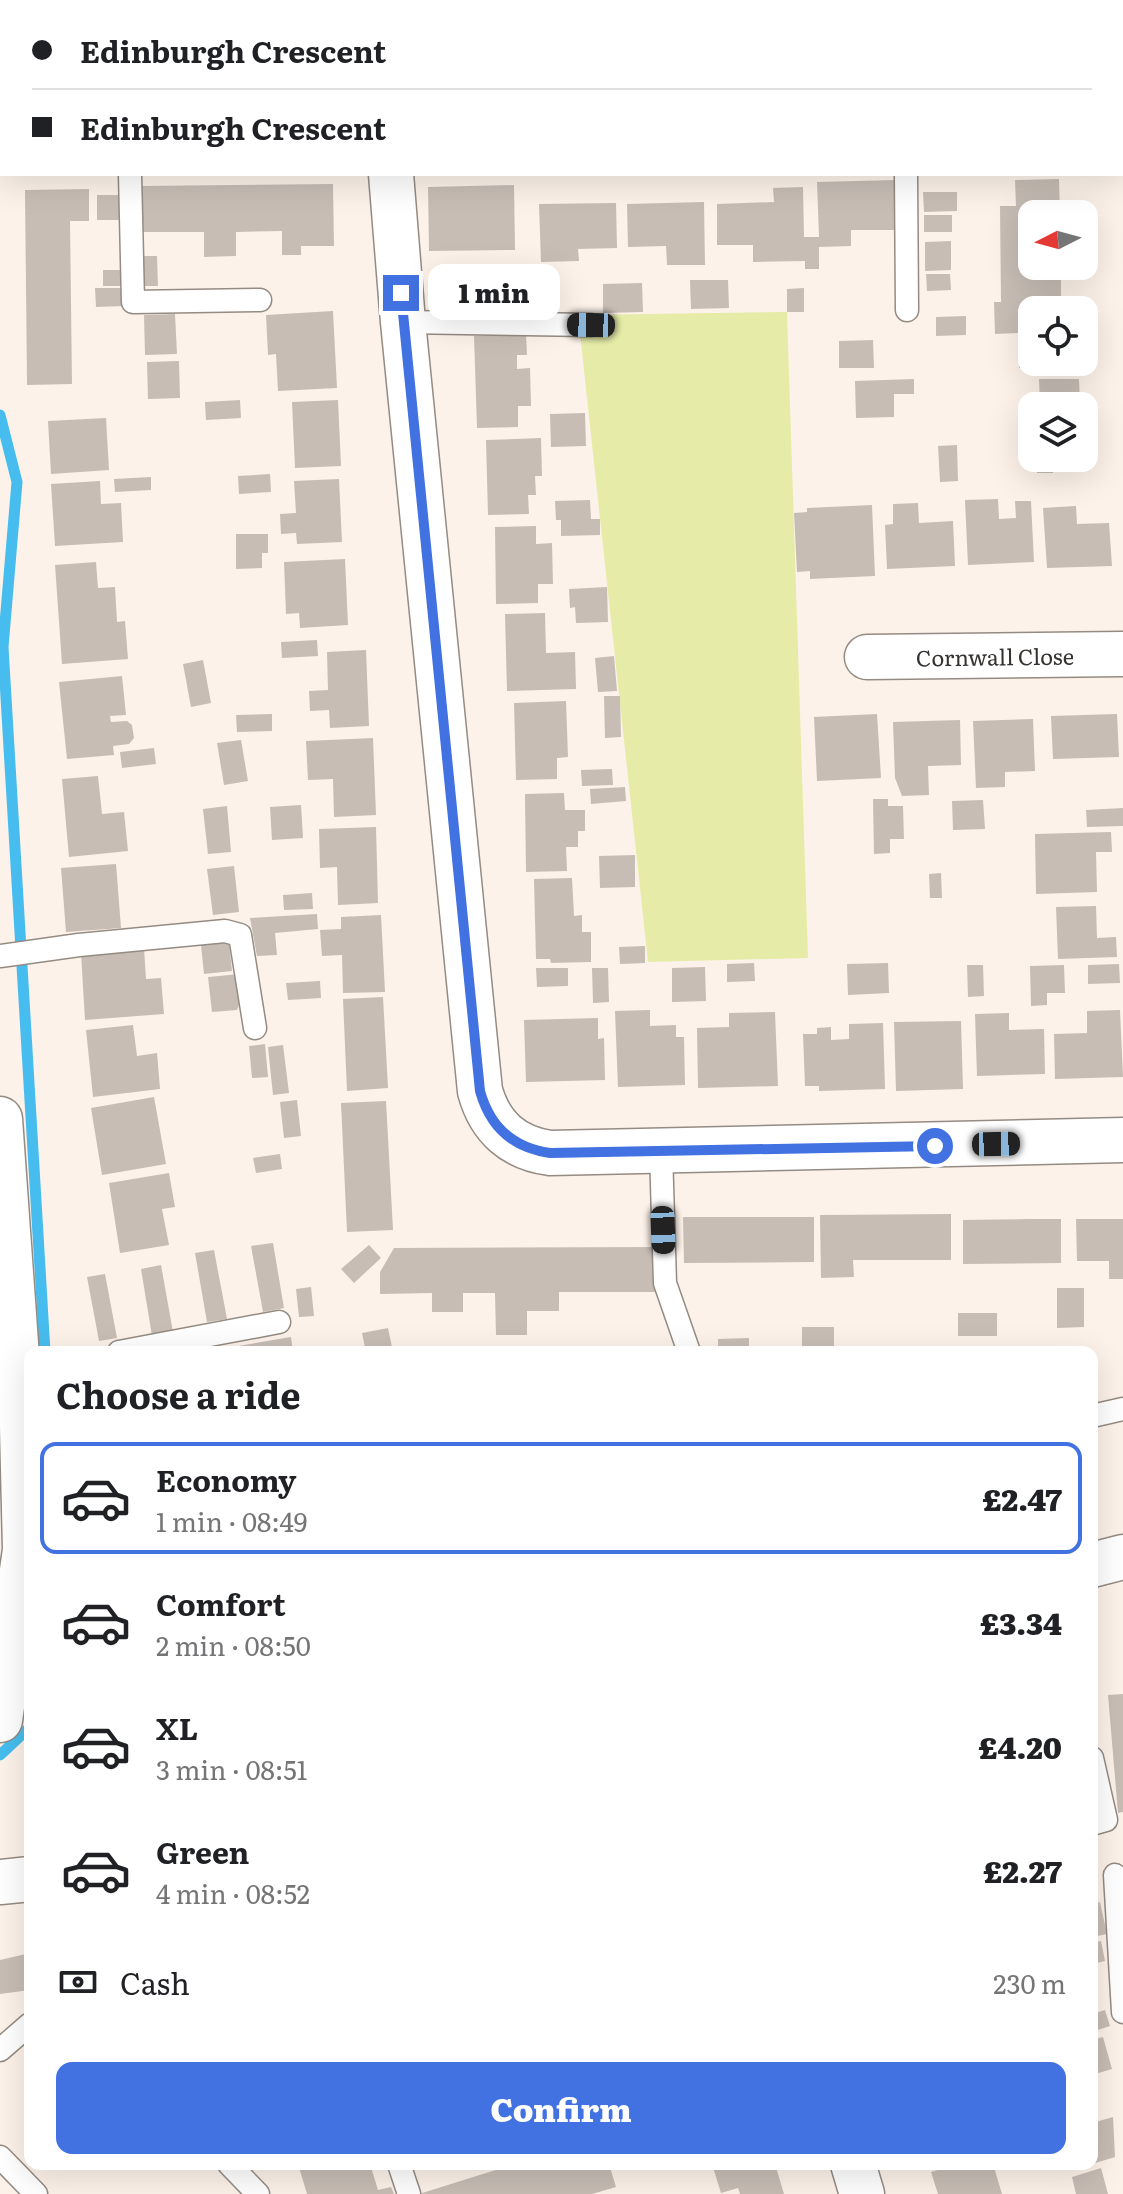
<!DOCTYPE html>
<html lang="en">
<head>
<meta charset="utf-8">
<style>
  :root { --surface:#fff; --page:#f6f6f6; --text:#202124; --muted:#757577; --line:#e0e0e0; --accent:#4271e2 }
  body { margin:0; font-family:Literata,serif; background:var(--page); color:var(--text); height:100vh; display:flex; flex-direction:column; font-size:30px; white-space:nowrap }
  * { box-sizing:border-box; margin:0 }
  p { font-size:26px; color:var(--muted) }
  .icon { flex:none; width:44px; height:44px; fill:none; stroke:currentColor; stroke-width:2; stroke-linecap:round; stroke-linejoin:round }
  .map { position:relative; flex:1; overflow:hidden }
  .drawer { position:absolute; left:24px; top:1346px; width:1074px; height:824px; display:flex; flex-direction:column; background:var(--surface); border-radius:16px; box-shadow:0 8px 32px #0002 }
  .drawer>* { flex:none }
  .guide { position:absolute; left:0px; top:0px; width:1124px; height:176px; box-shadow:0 8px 32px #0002; display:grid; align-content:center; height:176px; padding:0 32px; background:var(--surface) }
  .needle { width:52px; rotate:264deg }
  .buttons { position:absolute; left:1018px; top:200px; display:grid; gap:16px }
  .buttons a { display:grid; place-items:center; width:80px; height:80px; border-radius:16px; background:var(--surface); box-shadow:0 8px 32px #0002; font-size:40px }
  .end { position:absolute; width:36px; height:36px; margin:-18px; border:10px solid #4271e2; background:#fff; box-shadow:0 0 0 4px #fff }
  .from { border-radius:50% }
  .bubble { position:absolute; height:56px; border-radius:16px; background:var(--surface); box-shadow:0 8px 32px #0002; font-size:26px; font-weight:800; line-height:56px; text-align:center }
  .car { position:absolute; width:24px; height:48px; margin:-24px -12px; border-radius:10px; box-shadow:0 0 6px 2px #0007; background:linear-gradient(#222 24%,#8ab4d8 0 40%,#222 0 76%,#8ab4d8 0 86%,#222 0) }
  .guide b { display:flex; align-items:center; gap:28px; height:76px; font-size:30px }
  .guide b+b { border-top:2px solid var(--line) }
  .guide i { width:20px; height:20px; background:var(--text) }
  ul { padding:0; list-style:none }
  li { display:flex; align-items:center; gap:24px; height:112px; margin:0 16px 12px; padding:0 16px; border:4px solid transparent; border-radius:16px }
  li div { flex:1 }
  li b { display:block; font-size:30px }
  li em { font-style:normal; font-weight:800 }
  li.active { border-color:var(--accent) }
  li>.icon { width:72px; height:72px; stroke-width:1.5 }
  h2 { padding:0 32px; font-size:36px; line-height:96px }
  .pay { display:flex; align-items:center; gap:20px; height:88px; padding:0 32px; font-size:30px }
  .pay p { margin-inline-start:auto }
  .cta { display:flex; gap:16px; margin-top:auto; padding:16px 32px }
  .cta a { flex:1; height:92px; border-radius:16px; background:var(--accent); color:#fff; font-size:32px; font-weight:800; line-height:92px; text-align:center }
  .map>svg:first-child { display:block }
  .green { fill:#e6eca8 }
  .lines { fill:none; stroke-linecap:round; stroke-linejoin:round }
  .stream { stroke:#46bdee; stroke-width:11 }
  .building { fill:#c7bdb5 }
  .service-casing { stroke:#948b83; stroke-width:25 }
  .minor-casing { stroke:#948b83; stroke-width:47 }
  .secondary-casing { stroke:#948b83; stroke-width:47 }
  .service { stroke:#fff; stroke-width:22 }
  .minor { stroke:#fff; stroke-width:44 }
  .secondary { stroke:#fff; stroke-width:44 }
  .route { stroke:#4271e2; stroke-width:10 }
  .labels { text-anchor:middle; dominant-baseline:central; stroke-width:6; stroke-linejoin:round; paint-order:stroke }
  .street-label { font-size:22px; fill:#36322f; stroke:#fcf2e9 }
</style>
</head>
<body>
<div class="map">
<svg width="1123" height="2194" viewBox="0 0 1123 2194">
  <rect width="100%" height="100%" fill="#fcf2e9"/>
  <polygon class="green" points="787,312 808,958 648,962 578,315"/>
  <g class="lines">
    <g class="stream">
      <polyline points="0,415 17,482 3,647 45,1352"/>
      <polyline points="0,1755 30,1727"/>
    </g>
  </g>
  <g class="building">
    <polygon points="1059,179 1060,214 1032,214 1032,266 1061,266 1061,310 1032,310 1032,362 1063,362 1063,367 1019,368 1019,333 995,334 994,302 1001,302 1000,206 1016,206 1015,180"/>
    <polygon points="896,180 897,230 851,230 851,246 819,247 819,269 805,269 805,261 753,262 753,245 717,245 717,204 774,202 773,188 803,187 804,237 819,237 817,182"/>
    <polygon points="333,184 334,246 301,246 301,255 282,255 282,231 236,232 236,256 204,257 204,232 139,232 139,186"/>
    <polygon points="514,185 515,250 429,251 428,187"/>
    <polygon points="89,189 89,221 70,221 72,384 27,385 25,190"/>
    <polygon points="923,192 957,192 957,211 924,212"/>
    <rect x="97" y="195" width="27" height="25"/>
    <polygon points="704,202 705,265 667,265 666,246 628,247 627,204"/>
    <polygon points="616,203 617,248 578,249 579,261 541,262 539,204"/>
    <rect x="924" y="215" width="28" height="17"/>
    <polygon points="951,241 951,270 925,271 925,242"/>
    <polygon points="142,256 157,256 158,286 142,286"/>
    <rect x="103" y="270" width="20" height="16"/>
    <polygon points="926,274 950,274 951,290 927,291"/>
    <polygon points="690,280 728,280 729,308 691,309"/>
    <polygon points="512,281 527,281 527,313 513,313"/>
    <polygon points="642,283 643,312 603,313 603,284"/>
    <polygon points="95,288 124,288 125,306 96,307"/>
    <polygon points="804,288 804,312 787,312 787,289"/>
    <polygon points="447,296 479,296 479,313 448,313"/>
    <polygon points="333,311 337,388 278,391 276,354 268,355 266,315"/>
    <polygon points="175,314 177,354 145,355 144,315"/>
    <polygon points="966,316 966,335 936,336 936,317"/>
    <polygon points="526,334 527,355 517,355 517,369 530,368 531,406 518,406 518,427 477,428 474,336"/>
    <polygon points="873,340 874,368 839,368 839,341"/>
    <polygon points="179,361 180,398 148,399 147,362"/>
    <polygon points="914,379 914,394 894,394 894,417 856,418 855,381"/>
    <polygon points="1039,379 1079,379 1080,406 1040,406"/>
    <polygon points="240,400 241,418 206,420 205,402"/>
    <polygon points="338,400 341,466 295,468 292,402"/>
    <polygon points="585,413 586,446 551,447 550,414"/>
    <rect x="1084" y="415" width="13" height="21"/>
    <polygon points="106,418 109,470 51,474 48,421"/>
    <polygon points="541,438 542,476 535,476 536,495 528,495 529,514 488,515 486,440"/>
    <polygon points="957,445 958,481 940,482 938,446"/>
    <polygon points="1036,458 1053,458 1053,473 1037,473"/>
    <polygon points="270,474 271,492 239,494 238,476"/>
    <polygon points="151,477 151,490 115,492 114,479"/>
    <polygon points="339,479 342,542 297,544 296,533 281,534 280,514 296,513 294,481"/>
    <polygon points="100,481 101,504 121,503 123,542 55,546 51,484"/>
    <polygon points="998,499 999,519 1016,518 1015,501 1031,501 1034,562 968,565 965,500"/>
    <polygon points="590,500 591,519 600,519 600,535 561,536 561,520 556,520 555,501"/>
    <polygon points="918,503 919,523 953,521 955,566 887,569 885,525 893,524 893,504"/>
    <polygon points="872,505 875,576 810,579 810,571 797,572 794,513 807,512 807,508"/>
    <polygon points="1076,506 1077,524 1109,523 1112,566 1047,568 1043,508"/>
    <polygon points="536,526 536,544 552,543 553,584 538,584 538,603 496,604 495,527"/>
    <polygon points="236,534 268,534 268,553 262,553 262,568 236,569"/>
    <polygon points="345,559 348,625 300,628 299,613 286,614 284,562"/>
    <polygon points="96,562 98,588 115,587 117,622 125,621 128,659 62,664 55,565"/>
    <polygon points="607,587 608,622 576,623 575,607 570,608 569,589"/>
    <polygon points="545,613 546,653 575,652 576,689 507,691 505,614"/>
    <polygon points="317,640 318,656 282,658 281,642"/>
    <polygon points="366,650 369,726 330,728 329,710 310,711 309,691 328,690 327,652"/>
    <polygon points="614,656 617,691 598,692 595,658"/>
    <polygon points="203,660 211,703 191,707 183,664"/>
    <polygon points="122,676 126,715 110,716 111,722 127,721 132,725 134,738 129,744 113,746 114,755 67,759 59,682"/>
    <polygon points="604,696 620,696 621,737 605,738"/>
    <polygon points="566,701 568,757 557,758 557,779 516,780 514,703"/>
    <polygon points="272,714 272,731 237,732 236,715"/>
    <polygon points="877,714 881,778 817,781 814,717"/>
    <polygon points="1117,714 1119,757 1053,759 1051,716"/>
    <polygon points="1033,719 1035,771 1005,772 1005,787 976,788 973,721"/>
    <polygon points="960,720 961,765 928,766 929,795 902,796 895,778 893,722"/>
    <polygon points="373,738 376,815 334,817 333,779 308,780 306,741"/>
    <polygon points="241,740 248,781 224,785 217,743"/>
    <polygon points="154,748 156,764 122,768 120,752"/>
    <polygon points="612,769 613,785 582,786 581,770"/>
    <polygon points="98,776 102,814 124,812 128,851 69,857 62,779"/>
    <polygon points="625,787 626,801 591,804 590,789"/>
    <polygon points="564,793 565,810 585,810 585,831 578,831 578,847 566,847 567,871 526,872 525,794"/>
    <polygon points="873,799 888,799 888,806 903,806 904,839 890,839 890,853 874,854"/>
    <polygon points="983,800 985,829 953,830 952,801"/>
    <polygon points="301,805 303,838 272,840 270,807"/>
    <polygon points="227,806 231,852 208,854 203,809"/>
    <polygon points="1123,808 1123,826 1087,827 1086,810"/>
    <polygon points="376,827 378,903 338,905 337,867 320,868 319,829"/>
    <polygon points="1111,832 1112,852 1096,852 1097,892 1036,894 1035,834"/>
    <polygon points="635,855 635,887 600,888 599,856"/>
    <polygon points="116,864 121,928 66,932 61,868"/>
    <polygon points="234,866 239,912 213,915 207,869"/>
    <polygon points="941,873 942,898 930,898 929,874"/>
    <polygon points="572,878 574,916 582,915 582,932 591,932 591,962 551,963 550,959 536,959 534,879"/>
    <polygon points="312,893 313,909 284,910 283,895"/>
    <polygon points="1096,906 1097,938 1116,937 1117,957 1058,959 1056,907"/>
    <polygon points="317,914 318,929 275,933 277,955 257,956 250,918"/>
    <polygon points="381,915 385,992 343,993 342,955 322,956 320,930 341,929 341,917"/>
    <polygon points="229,942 232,971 204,974 201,945"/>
    <polygon points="645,946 645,963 620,964 619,947"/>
    <polygon points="144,948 146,979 161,978 164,1014 85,1020 81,953"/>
    <polygon points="754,963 755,981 727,982 727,964"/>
    <polygon points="888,963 889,993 848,995 847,964"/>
    <polygon points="1119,964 1120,983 1088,984 1088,965"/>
    <polygon points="967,965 983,965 984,996 968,997"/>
    <polygon points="1064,965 1065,993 1047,993 1047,1005 1031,1006 1030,966"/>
    <polygon points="705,967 706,1001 672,1002 672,968"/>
    <polygon points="536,968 568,968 568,986 537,987"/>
    <polygon points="592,968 608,968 609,1002 593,1003"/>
    <polygon points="240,974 243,995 237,1010 212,1012 208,977"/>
    <polygon points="320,981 321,998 288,1000 286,983"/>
    <polygon points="383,997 388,1088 347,1091 343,999"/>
    <polygon points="650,1010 650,1026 676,1025 676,1037 684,1037 685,1085 618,1087 615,1011"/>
    <polygon points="1120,1010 1123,1077 1055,1079 1054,1034 1087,1033 1087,1011"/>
    <polygon points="775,1012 778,1086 698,1088 697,1028 729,1027 729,1013"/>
    <polygon points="1009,1013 1009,1030 1044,1029 1045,1074 977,1076 975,1014"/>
    <polygon points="598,1018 598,1039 604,1038 605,1080 526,1082 524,1020"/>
    <polygon points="961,1021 963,1089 896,1091 894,1022"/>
    <polygon points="883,1023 885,1089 819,1091 819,1086 805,1086 803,1034 817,1034 817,1028 831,1027 831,1040 849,1039 849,1024"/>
    <polygon points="133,1025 137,1056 157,1053 160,1089 93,1097 86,1030"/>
    <polygon points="265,1044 268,1077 252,1078 249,1046"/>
    <polygon points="283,1045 289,1093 273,1095 268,1047"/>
    <polygon points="154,1097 166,1164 102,1175 91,1108"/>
    <polygon points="297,1100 301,1136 284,1138 280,1102"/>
    <polygon points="386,1101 393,1230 347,1232 341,1103"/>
    <polygon points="280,1154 282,1169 256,1173 253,1158"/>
    <polygon points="169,1173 175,1207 162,1209 169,1245 120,1253 109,1183"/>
    <polygon points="951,1214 951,1260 853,1260 854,1277 821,1278 820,1215"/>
    <polygon points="683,1217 814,1217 814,1262 684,1263"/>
    <polygon points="1029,1219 1061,1219 1061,1263 963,1264 963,1220"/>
    <polygon points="1076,1219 1123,1219 1123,1279 1109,1279 1109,1261 1077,1261"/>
    <polygon points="273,1243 284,1308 263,1312 251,1246"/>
    <polygon points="369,1245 381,1258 354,1283 341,1269"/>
    <polygon points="662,1247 663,1292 559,1292 559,1311 527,1311 527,1335 496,1335 495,1293 463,1293 463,1312 432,1312 432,1293 380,1294 380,1272 394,1248"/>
    <polygon points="214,1250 227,1319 207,1322 195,1253"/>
    <polygon points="161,1265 173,1332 152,1336 141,1269"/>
    <polygon points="105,1274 117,1338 99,1341 87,1277"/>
    <polygon points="311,1287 314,1316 299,1317 296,1289"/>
    <polygon points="1057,1288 1084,1288 1084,1327 1057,1328"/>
    <rect x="958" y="1313" width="39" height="23"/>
    <rect x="802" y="1327" width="32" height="25"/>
    <polygon points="388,1328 393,1352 366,1352 362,1333"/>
    <polygon points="291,1337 293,1352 228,1352 227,1348"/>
    <polygon points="749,1338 749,1352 718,1352 718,1339"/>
    <polygon points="1123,1694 1123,1812 1118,1813 1108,1695"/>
    <polygon points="1100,1902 1107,1934 1092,1937 1092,1904"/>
    <polygon points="1101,1941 1105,1961 1092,1964 1092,1943"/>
    <polygon points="30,1953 30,1990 0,1994 0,1960"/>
    <polygon points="1105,2010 1110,2026 1092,2032 1092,2014"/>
    <polygon points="1103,2037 1112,2069 1092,2075 1092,2040"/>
    <polygon points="1113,2117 1115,2157 1092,2164 1092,2123"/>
    <polygon points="298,2164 370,2164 378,2190 391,2187 394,2194 307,2194"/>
    <polygon points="515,2164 609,2164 616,2187 592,2194 419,2194"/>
    <polygon points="712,2164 775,2164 784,2194 740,2194 738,2188 721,2193"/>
    <polygon points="958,2164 993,2164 1002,2194 938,2194 931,2172"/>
    <polygon points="1101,2168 1108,2194 1076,2194 1072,2177"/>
  </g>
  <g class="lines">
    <g class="service-casing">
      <g id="service">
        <polyline points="484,0 484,2"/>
        <polyline points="157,2 157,0"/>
        <polyline points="130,174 133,302 260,300"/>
        <polyline points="906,174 907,310"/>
        <polyline points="403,322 591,325"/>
        <polyline points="0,956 79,945 225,931 240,935 255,1028"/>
        <polyline points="661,1151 665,1283 689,1352"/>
        <polyline points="119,1352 279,1322"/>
        <polyline points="1092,1416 1123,1409"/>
        <polyline points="1092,1758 1106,1820 1092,1824"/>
        <polyline points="1115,1875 1123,2012"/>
        <polyline points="0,2050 30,2024"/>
        <polyline points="0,2157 36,2194"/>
        <polyline points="229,2164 258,2194"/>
        <polyline points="399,2164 409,2194"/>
      </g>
    </g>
    <g class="minor-casing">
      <g id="minor">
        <polyline points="872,0 872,2"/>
        <polyline points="0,118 2,118"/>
        <polyline points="1122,142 1123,143"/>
        <path d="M391 174 403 322 480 1091C490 1127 513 1148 550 1153L1123 1140"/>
        <path id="s1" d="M867 657 1123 654"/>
        <polyline points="0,1119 22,1427 25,1550 0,1720"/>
        <polyline points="853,2164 862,2194"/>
      </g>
    </g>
    <g class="secondary-casing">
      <g id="secondary">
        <polyline points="1092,1565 1123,1557"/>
        <polyline points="0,1882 30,1879"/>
      </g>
    </g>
    <use href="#service" class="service"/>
    <use href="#minor" class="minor"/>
    <use href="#secondary" class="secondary"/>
  </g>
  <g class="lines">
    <path class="route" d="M401 293 480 1091C490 1127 513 1148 550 1153L935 1146"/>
  </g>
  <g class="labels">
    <g class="street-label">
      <text stroke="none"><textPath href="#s1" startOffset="128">Cornwall Close</textPath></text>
    </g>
  </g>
</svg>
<div class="buttons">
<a><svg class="needle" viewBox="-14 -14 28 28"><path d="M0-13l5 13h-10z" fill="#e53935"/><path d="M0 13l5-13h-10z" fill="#757577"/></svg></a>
<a><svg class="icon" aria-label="locate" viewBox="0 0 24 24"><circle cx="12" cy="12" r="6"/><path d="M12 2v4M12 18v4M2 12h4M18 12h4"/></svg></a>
<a><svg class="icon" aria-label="layers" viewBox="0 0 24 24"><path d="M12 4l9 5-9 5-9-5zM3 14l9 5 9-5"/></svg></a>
</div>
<i class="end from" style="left:935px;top:1146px"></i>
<i class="end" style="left:401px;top:293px"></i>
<div class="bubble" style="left:428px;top:264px;width:132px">1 min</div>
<i class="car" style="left:591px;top:325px;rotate:271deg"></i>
<i class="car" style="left:996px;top:1144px;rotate:89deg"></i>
<i class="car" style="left:663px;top:1230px;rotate:178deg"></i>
<div class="guide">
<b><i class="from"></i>Edinburgh Crescent</b>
<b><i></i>Edinburgh Crescent</b>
</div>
<section class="drawer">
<h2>Choose a ride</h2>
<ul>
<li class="active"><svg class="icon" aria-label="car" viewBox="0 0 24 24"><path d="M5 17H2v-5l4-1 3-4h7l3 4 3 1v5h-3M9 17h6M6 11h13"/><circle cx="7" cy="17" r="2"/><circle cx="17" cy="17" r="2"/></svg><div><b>Economy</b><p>1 min · 08:49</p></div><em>£2.47</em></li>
<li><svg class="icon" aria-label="car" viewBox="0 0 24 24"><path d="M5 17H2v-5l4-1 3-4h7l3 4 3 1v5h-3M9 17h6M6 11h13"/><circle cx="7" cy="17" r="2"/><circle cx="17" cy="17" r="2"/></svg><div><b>Comfort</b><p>2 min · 08:50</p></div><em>£3.34</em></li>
<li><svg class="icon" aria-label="car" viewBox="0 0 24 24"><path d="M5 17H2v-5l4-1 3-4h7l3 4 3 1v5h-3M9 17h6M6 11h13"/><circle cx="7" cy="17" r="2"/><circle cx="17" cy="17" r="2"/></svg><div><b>XL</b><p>3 min · 08:51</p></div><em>£4.20</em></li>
<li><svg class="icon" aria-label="car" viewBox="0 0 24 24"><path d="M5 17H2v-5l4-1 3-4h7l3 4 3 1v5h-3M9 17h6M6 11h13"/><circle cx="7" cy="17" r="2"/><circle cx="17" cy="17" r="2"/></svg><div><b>Green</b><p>4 min · 08:52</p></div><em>£2.27</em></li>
</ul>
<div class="pay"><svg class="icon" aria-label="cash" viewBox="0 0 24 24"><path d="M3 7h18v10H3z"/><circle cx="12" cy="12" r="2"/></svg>Cash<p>230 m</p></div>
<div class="cta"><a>Confirm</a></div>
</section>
</div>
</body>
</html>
